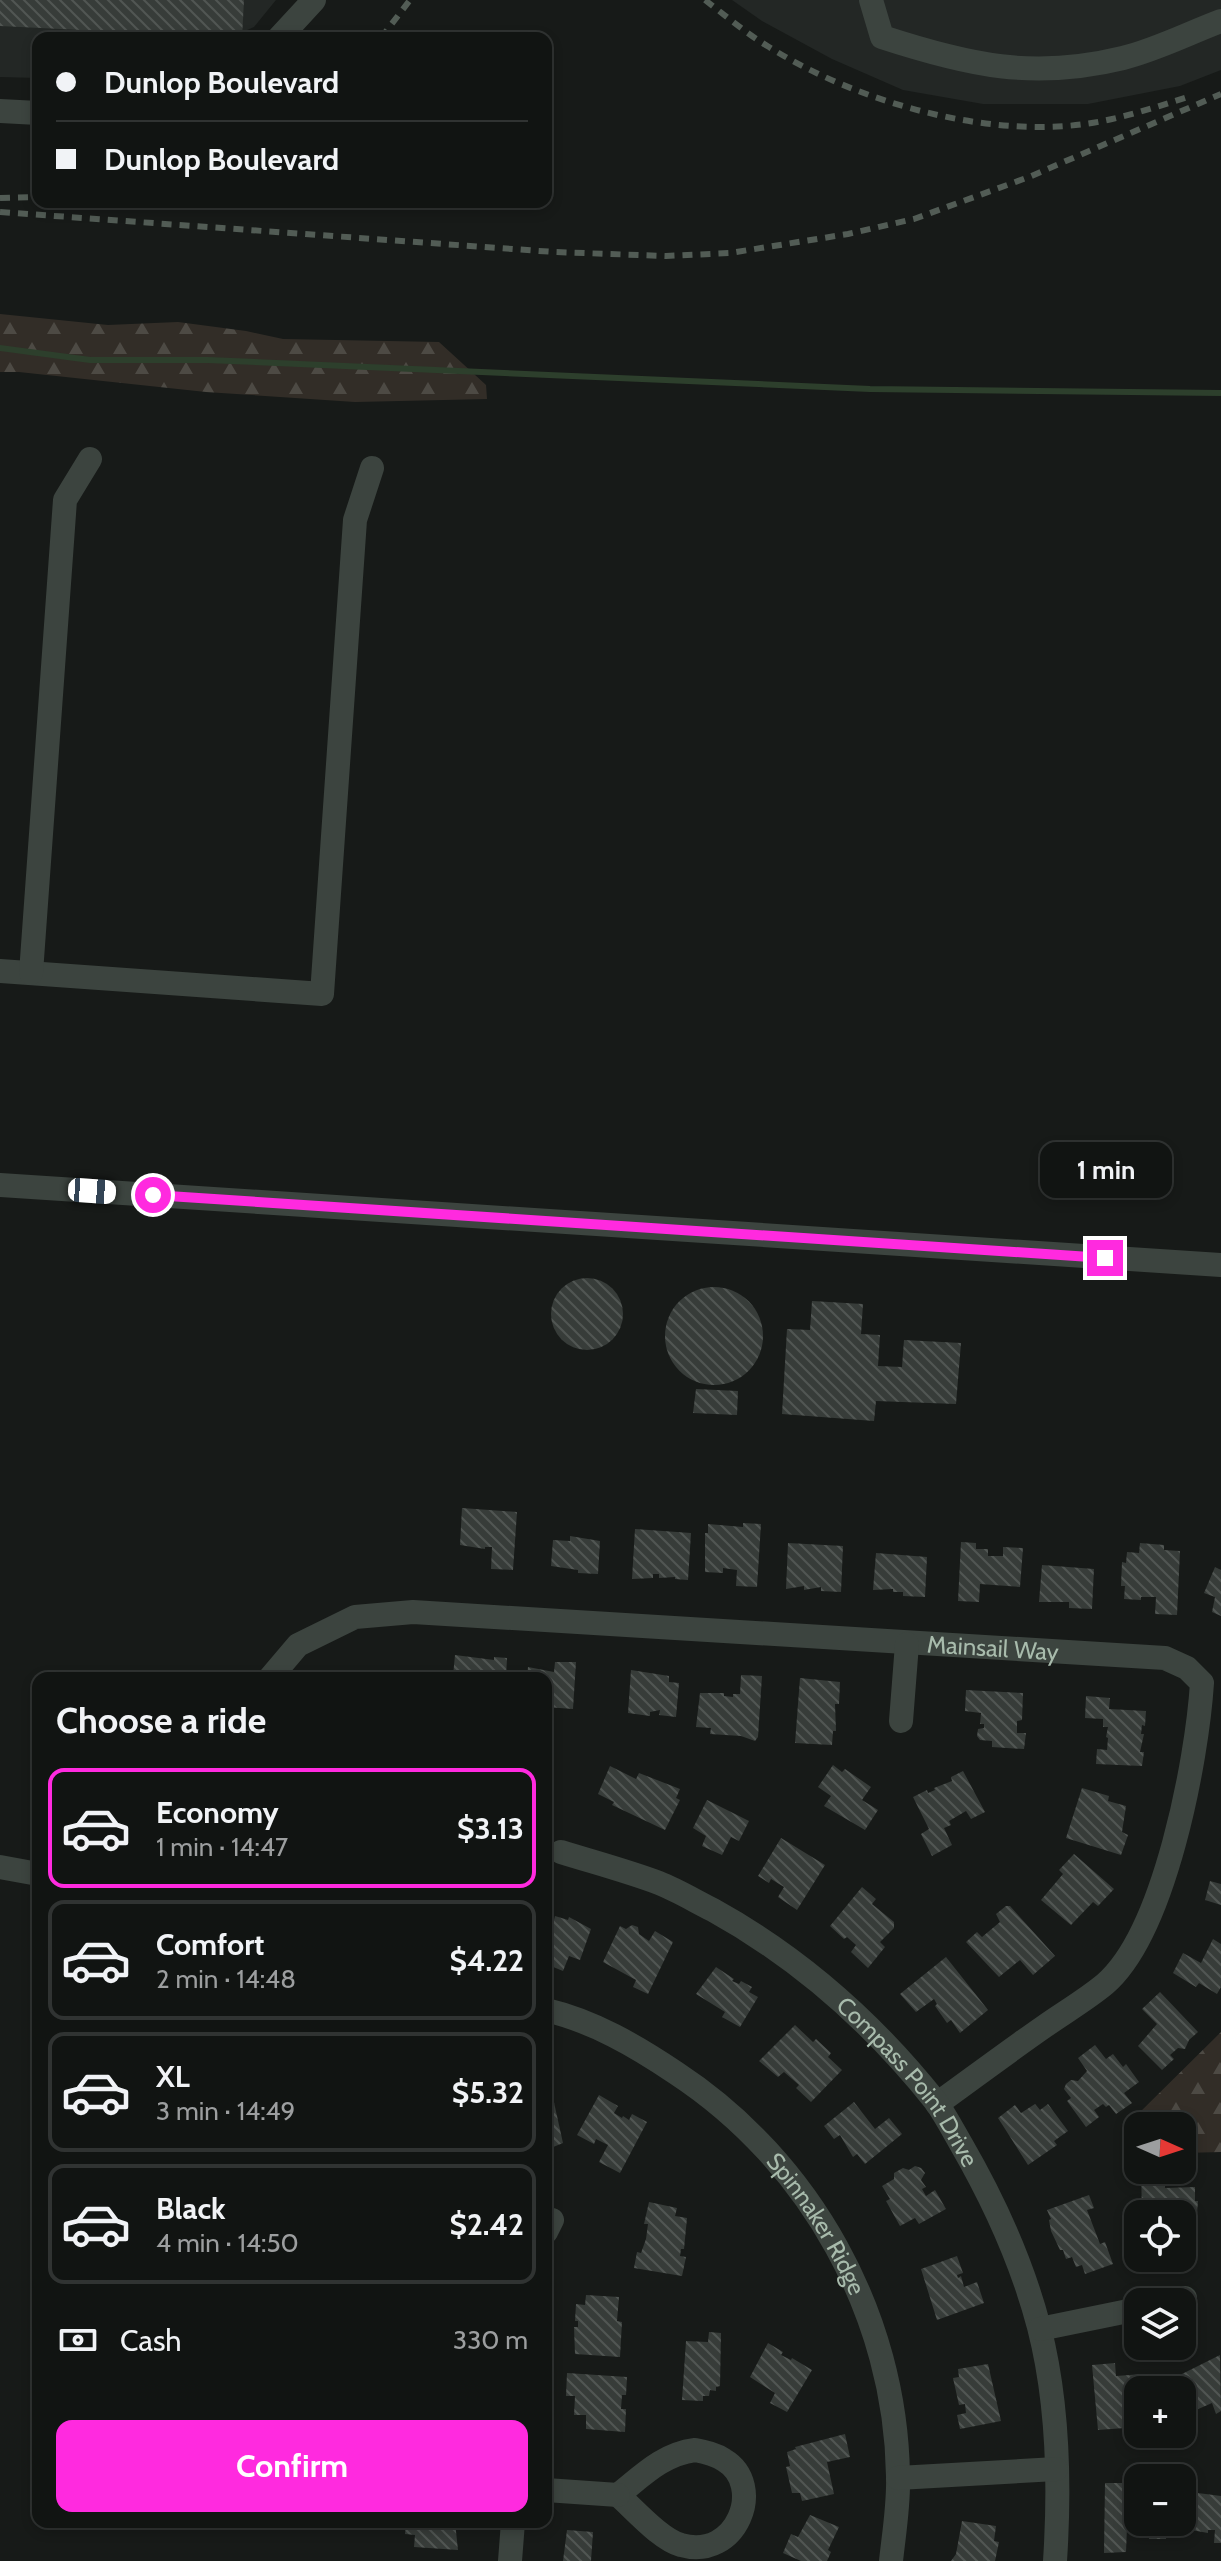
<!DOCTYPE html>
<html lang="en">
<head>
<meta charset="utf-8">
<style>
  :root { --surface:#111412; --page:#1e2120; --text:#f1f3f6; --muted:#9c9e9f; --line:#303332; --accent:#ff2adf }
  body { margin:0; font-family:Cabin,sans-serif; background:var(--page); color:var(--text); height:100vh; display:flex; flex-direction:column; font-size:30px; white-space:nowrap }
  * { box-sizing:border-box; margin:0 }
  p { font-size:26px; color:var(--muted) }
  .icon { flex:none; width:44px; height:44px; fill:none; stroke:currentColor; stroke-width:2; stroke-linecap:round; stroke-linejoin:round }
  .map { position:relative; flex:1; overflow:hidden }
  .side { position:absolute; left:32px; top:1672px; width:520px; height:856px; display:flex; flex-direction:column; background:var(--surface); border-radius:16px; box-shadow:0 4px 12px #0003,0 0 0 2px var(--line) }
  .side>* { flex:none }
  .top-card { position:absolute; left:32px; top:32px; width:520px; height:176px; border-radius:16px; box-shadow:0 4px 12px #0003,0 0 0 2px var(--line); display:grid; align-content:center; height:176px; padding:0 24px; background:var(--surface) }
  .needle { width:52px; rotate:93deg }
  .fabs { position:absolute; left:1124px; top:2112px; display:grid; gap:16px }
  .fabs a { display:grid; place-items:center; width:72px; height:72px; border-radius:16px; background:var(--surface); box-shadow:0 4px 12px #0003,0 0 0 2px var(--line); font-size:40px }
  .end { position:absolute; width:36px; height:36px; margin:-18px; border:10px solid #ff2adf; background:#fff; box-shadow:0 0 0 4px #fff }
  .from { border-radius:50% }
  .bubble { position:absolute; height:56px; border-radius:16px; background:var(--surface); box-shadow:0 4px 12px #0003,0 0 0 2px var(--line); font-size:26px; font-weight:700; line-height:56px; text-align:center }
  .car { position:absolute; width:24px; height:48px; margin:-24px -12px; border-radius:10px; box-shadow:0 0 6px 2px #0007; background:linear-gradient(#fff 24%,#345 0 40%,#fff 0 76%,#345 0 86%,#fff 0) }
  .top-card b { display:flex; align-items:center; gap:28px; height:76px; font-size:30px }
  .top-card b+b { border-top:2px solid var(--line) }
  .top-card i { width:20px; height:20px; background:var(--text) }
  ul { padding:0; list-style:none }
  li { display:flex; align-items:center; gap:24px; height:120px; margin:0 16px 12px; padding:0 8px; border:4px solid var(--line); border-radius:16px }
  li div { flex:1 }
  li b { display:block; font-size:30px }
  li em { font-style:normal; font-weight:700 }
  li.current { border-color:var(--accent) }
  li>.icon { width:72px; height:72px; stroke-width:1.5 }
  h2 { padding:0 24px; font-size:36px; line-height:96px }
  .pay { display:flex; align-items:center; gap:20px; height:88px; padding:0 24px; font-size:30px }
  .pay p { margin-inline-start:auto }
  .primary-button { display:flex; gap:16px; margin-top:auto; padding:16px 24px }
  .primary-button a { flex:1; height:92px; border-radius:16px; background:var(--accent); color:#fff; font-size:32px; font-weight:700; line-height:92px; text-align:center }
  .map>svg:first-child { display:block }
  .built { fill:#232725 }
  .forest { fill:url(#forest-firs) }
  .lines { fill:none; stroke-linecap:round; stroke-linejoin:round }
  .stream { stroke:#2d3f2c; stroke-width:6 }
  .building { fill:url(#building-back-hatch) }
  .minor { stroke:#3c443f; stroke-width:24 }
  .rail { stroke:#525c55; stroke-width:6; stroke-dasharray:10 8; stroke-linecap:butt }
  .route { stroke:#ff2adf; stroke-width:10 }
  .labels { text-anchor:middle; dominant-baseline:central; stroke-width:8; stroke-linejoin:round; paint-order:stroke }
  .street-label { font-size:24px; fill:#a8bbac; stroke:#121513 }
</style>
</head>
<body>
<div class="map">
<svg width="1221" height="2561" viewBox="0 0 1221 2561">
  <defs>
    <pattern id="forest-firs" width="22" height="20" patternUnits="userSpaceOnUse" patternTransform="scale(2)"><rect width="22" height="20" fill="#322d27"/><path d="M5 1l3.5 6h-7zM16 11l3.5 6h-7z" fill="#4d4a44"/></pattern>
    <pattern id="building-back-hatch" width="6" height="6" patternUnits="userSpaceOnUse" patternTransform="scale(2)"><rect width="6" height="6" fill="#373c39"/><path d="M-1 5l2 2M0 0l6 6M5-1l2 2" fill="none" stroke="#515653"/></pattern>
  </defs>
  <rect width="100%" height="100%" fill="#171a18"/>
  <g class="built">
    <polygon points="0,0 276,0 254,27 229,38 38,38 38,78 0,77"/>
    <polygon points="732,0 1221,0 1221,70 1180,86 1088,104 983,104 903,90 832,59 762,21"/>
  </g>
  <g class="forest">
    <polygon points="0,314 108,325 178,322 246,331 283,339 439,342 486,385 487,399 355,402 206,392 19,372 0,372"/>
    <polygon points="1221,2032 1221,2152 1182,2153 1182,2126 1138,2126 1138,2135 1133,2119"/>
  </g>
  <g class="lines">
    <polyline class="stream" points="0,348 90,360 208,360 870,389 1221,393"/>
  </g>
  <g class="building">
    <polygon points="0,0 244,0 242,38 0,26"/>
    <circle cx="587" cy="1314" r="36"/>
    <circle cx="714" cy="1336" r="49"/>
    <polygon points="812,1301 863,1304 861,1334 880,1335 878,1366 902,1367 904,1340 961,1343 956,1404 876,1401 874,1421 782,1414 787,1329 810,1330"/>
    <polygon points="696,1389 738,1391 737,1415 693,1413"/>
    <polygon points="462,1508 517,1512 513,1570 491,1569 492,1547 485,1547 485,1549 460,1545"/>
    <polygon points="743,1523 761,1524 757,1587 736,1586 737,1570 723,1568 723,1573 705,1572 705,1533 708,1533 708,1524 743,1527"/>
    <polygon points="635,1529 691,1533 688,1580 675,1579 675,1577 659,1578 659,1574 653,1574 653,1578 632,1579"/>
    <polygon points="570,1536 600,1541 598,1574 578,1573 578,1570 551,1566 553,1540 570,1541"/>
    <polygon points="961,1542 976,1543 976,1549 988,1549 988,1556 1003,1556 1003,1547 1023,1548 1020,1587 980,1584 979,1602 958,1601"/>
    <polygon points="788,1543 843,1546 841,1592 821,1591 821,1587 804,1590 804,1586 786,1589"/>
    <polygon points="1140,1543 1164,1545 1164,1550 1180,1551 1177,1615 1155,1614 1156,1597 1141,1597 1141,1600 1124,1599 1125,1586 1121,1586 1122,1562 1126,1563 1127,1552 1139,1553"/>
    <polygon points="876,1553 927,1557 925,1597 903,1596 903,1592 893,1592 893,1589 873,1590"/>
    <polygon points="1042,1565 1094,1569 1092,1609 1069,1608 1069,1602 1039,1602"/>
    <polygon points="1215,1567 1221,1570 1221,1616 1212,1612 1215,1597 1204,1593"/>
    <polygon points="455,1655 494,1660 494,1657 507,1658 506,1678 457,1678 453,1676"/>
    <polygon points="555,1662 576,1662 573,1709 546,1707 546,1678 527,1678 528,1667 554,1672"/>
    <polygon points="631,1670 669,1676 669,1682 679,1683 676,1717 659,1715 660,1710 650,1712 650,1716 628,1713"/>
    <polygon points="741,1675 762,1676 758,1737 755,1741 741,1736 710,1734 711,1728 696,1727 700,1693 724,1693 724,1696 733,1697 733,1694 740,1694"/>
    <polygon points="800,1678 840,1682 839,1704 835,1704 836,1731 833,1731 832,1745 795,1743"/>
    <polygon points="966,1690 1023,1693 1022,1720 1017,1721 1017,1733 1026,1733 1024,1749 992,1747 992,1741 980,1740 977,1736 978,1729 984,1728 984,1724 980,1724 981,1713 965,1711"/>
    <polygon points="1086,1696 1110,1698 1109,1709 1146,1711 1145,1726 1142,1725 1141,1734 1144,1734 1140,1752 1144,1752 1142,1766 1096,1764 1097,1749 1107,1750 1108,1738 1106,1737 1108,1727 1103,1727 1103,1719 1085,1718"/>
    <polygon points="833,1765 842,1772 845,1769 871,1787 862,1800 878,1810 865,1830 824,1806 831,1796 818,1787"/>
    <polygon points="610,1766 636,1779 639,1773 680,1789 676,1798 680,1800 665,1830 612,1805 614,1802 598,1794"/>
    <polygon points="963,1771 985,1812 971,1819 966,1811 949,1821 951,1825 944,1828 952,1845 932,1856 921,1834 929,1829 913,1797 927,1790 928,1793 935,1790 934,1788 952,1781 951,1777"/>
    <polygon points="1082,1788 1109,1796 1108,1801 1126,1806 1122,1832 1128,1835 1121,1855 1066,1838"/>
    <polygon points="707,1800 749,1821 739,1841 731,1837 722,1855 702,1846 706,1836 693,1828"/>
    <polygon points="781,1838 825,1865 797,1910 778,1897 784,1887 771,1879 769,1883 758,1876"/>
    <polygon points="1074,1854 1114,1889 1098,1906 1093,1902 1071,1925 1041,1900 1063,1874 1059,1870"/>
    <polygon points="1210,1881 1221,1884 1221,1905 1205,1900"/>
    <polygon points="862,1887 876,1899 872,1904 894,1922 894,1928 880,1942 885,1947 868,1968 851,1952 856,1945 847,1937 844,1939 830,1926"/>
    <polygon points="1006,1906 1010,1906 1055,1956 1033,1975 1020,1960 999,1977 966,1942 977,1932 982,1937 1000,1922 996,1914"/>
    <polygon points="555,1916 568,1920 569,1917 591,1929 580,1960 569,1956 563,1971 546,1964 546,1917 554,1920"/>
    <polygon points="632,1925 638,1927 639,1934 649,1941 655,1931 673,1942 648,1994 633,1987 636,1980 603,1962 620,1926 626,1929"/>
    <polygon points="1213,1939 1221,1944 1221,1987 1217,1994 1199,1983 1196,1987 1173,1973 1183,1953 1201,1963"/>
    <polygon points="946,1957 988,2010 960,2033 951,2020 947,2023 935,2006 937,2004 934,1999 916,2012 900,1994"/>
    <polygon points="716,1967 734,1979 732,1981 739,1984 741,1981 752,1987 749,1992 758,1997 740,2027 722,2017 725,2012 696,1994"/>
    <polygon points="1160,1992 1198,2032 1189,2040 1185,2049 1178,2048 1170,2055 1174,2059 1162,2070 1138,2046 1157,2024 1142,2009"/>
    <polygon points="795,2025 813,2042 816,2039 831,2053 828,2057 842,2070 811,2102 796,2088 799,2085 784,2072 778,2077 759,2061"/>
    <polygon points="1095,2045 1106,2059 1113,2054 1123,2067 1126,2064 1139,2082 1124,2093 1132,2103 1116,2114 1109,2105 1106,2107 1103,2104 1094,2110 1099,2117 1086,2127 1067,2101 1071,2098 1064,2089 1066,2084 1071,2080 1078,2081 1087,2071 1078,2058"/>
    <polygon points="551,2089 563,2143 546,2150 546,2090"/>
    <polygon points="599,2095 618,2106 614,2113 622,2118 623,2116 629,2120 632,2114 647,2122 620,2173 599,2162 608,2145 596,2139 594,2144 577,2135"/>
    <polygon points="854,2102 875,2129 889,2118 902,2134 865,2164 857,2154 853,2157 840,2135 834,2139 824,2126"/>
    <polygon points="1035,2104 1040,2110 1048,2104 1068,2131 1054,2141 1057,2145 1028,2165 998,2118 1015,2105 1021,2113"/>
    <polygon points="915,2166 921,2168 925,2173 921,2180 926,2187 922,2189 926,2196 935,2190 946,2209 919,2224 915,2218 900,2226 886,2201 890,2199 882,2186 894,2179 894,2173 903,2168 909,2170"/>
    <polygon points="1141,2170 1165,2170 1165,2188 1195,2187 1195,2201 1198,2201 1196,2227 1182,2227 1182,2214 1142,2214"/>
    <polygon points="1089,2195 1094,2208 1087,2210 1100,2244 1105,2242 1113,2264 1085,2274 1082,2265 1076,2267 1072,2257 1066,2259 1063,2250 1060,2250 1051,2231 1049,2220 1051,2219 1047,2210"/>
    <polygon points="649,2202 677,2208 675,2216 687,2218 684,2249 681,2249 680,2256 686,2257 682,2276 634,2268 637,2252 641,2253 646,2239 648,2224 644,2224"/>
    <polygon points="957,2256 963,2273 957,2275 958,2278 961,2276 964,2287 977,2282 984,2303 937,2320 921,2269"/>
    <polygon points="586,2295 619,2297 617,2321 622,2322 620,2357 575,2354 574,2327 578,2327 578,2321 575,2321 576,2304 585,2305"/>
    <polygon points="709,2332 721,2333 720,2386 716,2387 716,2391 710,2390 709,2396 703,2396 703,2401 682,2400 686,2341 708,2342"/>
    <polygon points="768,2343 783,2352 781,2355 791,2360 792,2358 812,2370 787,2412 770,2403 775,2393 750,2377"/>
    <polygon points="1220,2355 1221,2411 1216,2414 1212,2403 1187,2414 1182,2403 1182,2390 1177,2390 1172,2379"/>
    <polygon points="1115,2363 1116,2376 1143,2374 1144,2383 1156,2382 1157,2390 1138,2390 1138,2427 1098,2430 1092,2365"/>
    <polygon points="988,2364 1001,2421 960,2429 957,2415 966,2413 965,2404 959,2405 953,2378 959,2377 958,2369"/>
    <polygon points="567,2373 627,2377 626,2395 622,2395 621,2409 626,2409 625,2432 586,2429 586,2415 574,2415 575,2396 566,2396"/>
    <polygon points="845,2434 850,2457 827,2462 834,2494 802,2501 800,2493 792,2493 786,2467 790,2466 787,2452 796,2449 795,2447"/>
    <polygon points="1105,2483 1138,2483 1138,2522 1166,2522 1166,2539 1149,2539 1149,2526 1144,2527 1144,2531 1131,2531 1131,2527 1127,2527 1126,2552 1104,2553"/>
    <polygon points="1190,2492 1221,2496 1221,2543 1214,2543 1215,2530 1208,2530 1208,2533 1186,2529"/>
    <polygon points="810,2515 839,2527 828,2550 831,2552 827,2561 801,2561 783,2553 791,2534 798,2537"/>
    <polygon points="962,2521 996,2526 994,2541 999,2542 995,2561 951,2561 956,2554"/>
    <polygon points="406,2522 455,2522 458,2550 414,2547 415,2535 405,2534"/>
    <polygon points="567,2530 593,2532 591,2561 563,2561"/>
  </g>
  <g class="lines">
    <g class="minor">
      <path d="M871 0 882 37C968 65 1033 80 1123 58 1156 50 1189 33 1221 21"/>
      <polyline points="279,38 314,0"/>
      <polyline points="0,111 38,113"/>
      <polyline points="0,971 322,994 355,520 372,468"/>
      <polyline points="31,973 65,500 90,459"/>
      <polyline points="0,1185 1221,1265"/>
      <path id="s1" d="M270 1678 298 1645 355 1617 413 1612 1165 1658 1187 1668 1202 1683C1197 1760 1165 1932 1105 1984 1087 1999 1065 2012 1045 2026 1009 2051 973 2078 937 2104"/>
      <polyline points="901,1721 907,1644"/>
      <path id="s2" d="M561 1852C593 1862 627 1871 659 1883 677 1890 695 1901 713 1910 800 1958 874 2024 936 2102 945 2115 953 2130 961 2144 994 2201 1022 2262 1039 2327 1058 2401 1060 2485 1055 2561"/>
      <polyline points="0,1867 38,1874"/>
      <path id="s3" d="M546 2010C593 2021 636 2046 676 2073 810 2161 896 2315 898 2476 899 2504 894 2533 891 2561"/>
      <polyline points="546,2232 552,2220"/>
      <polyline points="1169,2302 1185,2298"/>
      <polyline points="1040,2329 1138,2309"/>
      <path d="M695 2450C705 2452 715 2454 724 2460 766 2485 737 2561 681 2545 661 2540 634 2509 618 2495 642 2476 663 2454 695 2450Z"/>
      <polyline points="898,2478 1056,2469"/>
      <polyline points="546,2490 618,2495"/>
      <polyline points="510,2561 513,2522"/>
    </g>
    <g class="rail">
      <path d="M705 0C726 16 747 34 769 47 855 101 983 138 1085 124 1121 119 1156 107 1191 96"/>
      <polyline points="381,38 410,0"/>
      <polyline points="0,198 38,197"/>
      <polyline points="0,212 554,252 666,256 730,253 848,234 914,219 1029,177 1221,94"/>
    </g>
  </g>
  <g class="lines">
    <polyline class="route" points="153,1195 1105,1258"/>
  </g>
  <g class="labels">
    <g class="street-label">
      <text stroke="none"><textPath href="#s1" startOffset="746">Mainsail Way</textPath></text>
      <text stroke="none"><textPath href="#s2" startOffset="426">Compass Point Drive</textPath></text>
      <text stroke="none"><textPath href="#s3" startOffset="354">Spinnaker Ridge</textPath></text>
    </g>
  </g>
</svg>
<div class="fabs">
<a><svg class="needle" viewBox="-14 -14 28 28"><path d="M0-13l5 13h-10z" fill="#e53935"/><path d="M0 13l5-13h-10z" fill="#9c9e9f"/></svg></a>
<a><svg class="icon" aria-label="locate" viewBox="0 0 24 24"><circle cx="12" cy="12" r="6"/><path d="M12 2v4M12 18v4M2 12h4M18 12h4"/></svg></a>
<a><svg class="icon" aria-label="layers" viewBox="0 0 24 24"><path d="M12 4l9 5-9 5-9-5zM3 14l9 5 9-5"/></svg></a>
<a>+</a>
<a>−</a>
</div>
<i class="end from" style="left:153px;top:1195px"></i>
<i class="end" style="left:1105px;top:1258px"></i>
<div class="bubble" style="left:1040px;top:1142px;width:132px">1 min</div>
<i class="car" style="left:92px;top:1191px;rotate:94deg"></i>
<div class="top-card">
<b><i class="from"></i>Dunlop Boulevard</b>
<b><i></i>Dunlop Boulevard</b>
</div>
<section class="side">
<h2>Choose a ride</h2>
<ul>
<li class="current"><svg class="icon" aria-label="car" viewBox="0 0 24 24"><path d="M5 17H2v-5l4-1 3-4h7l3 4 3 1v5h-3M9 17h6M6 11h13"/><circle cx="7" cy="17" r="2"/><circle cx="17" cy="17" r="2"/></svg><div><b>Economy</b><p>1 min · 14:47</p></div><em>$3.13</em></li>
<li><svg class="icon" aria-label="car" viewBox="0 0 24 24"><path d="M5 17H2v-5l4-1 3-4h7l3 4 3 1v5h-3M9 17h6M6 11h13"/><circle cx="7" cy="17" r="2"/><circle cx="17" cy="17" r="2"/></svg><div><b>Comfort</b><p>2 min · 14:48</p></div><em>$4.22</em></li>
<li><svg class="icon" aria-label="car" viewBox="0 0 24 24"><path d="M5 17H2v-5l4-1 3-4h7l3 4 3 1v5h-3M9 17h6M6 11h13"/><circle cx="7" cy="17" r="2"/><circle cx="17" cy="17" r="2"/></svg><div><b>XL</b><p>3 min · 14:49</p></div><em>$5.32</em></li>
<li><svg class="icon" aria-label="car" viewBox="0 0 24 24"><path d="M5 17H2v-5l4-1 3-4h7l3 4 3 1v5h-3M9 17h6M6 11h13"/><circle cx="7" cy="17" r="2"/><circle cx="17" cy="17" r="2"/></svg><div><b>Black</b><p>4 min · 14:50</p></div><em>$2.42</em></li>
</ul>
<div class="pay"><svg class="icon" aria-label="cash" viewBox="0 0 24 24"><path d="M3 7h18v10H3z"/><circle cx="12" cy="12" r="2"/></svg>Cash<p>330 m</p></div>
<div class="primary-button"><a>Confirm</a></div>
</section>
</div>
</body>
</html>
